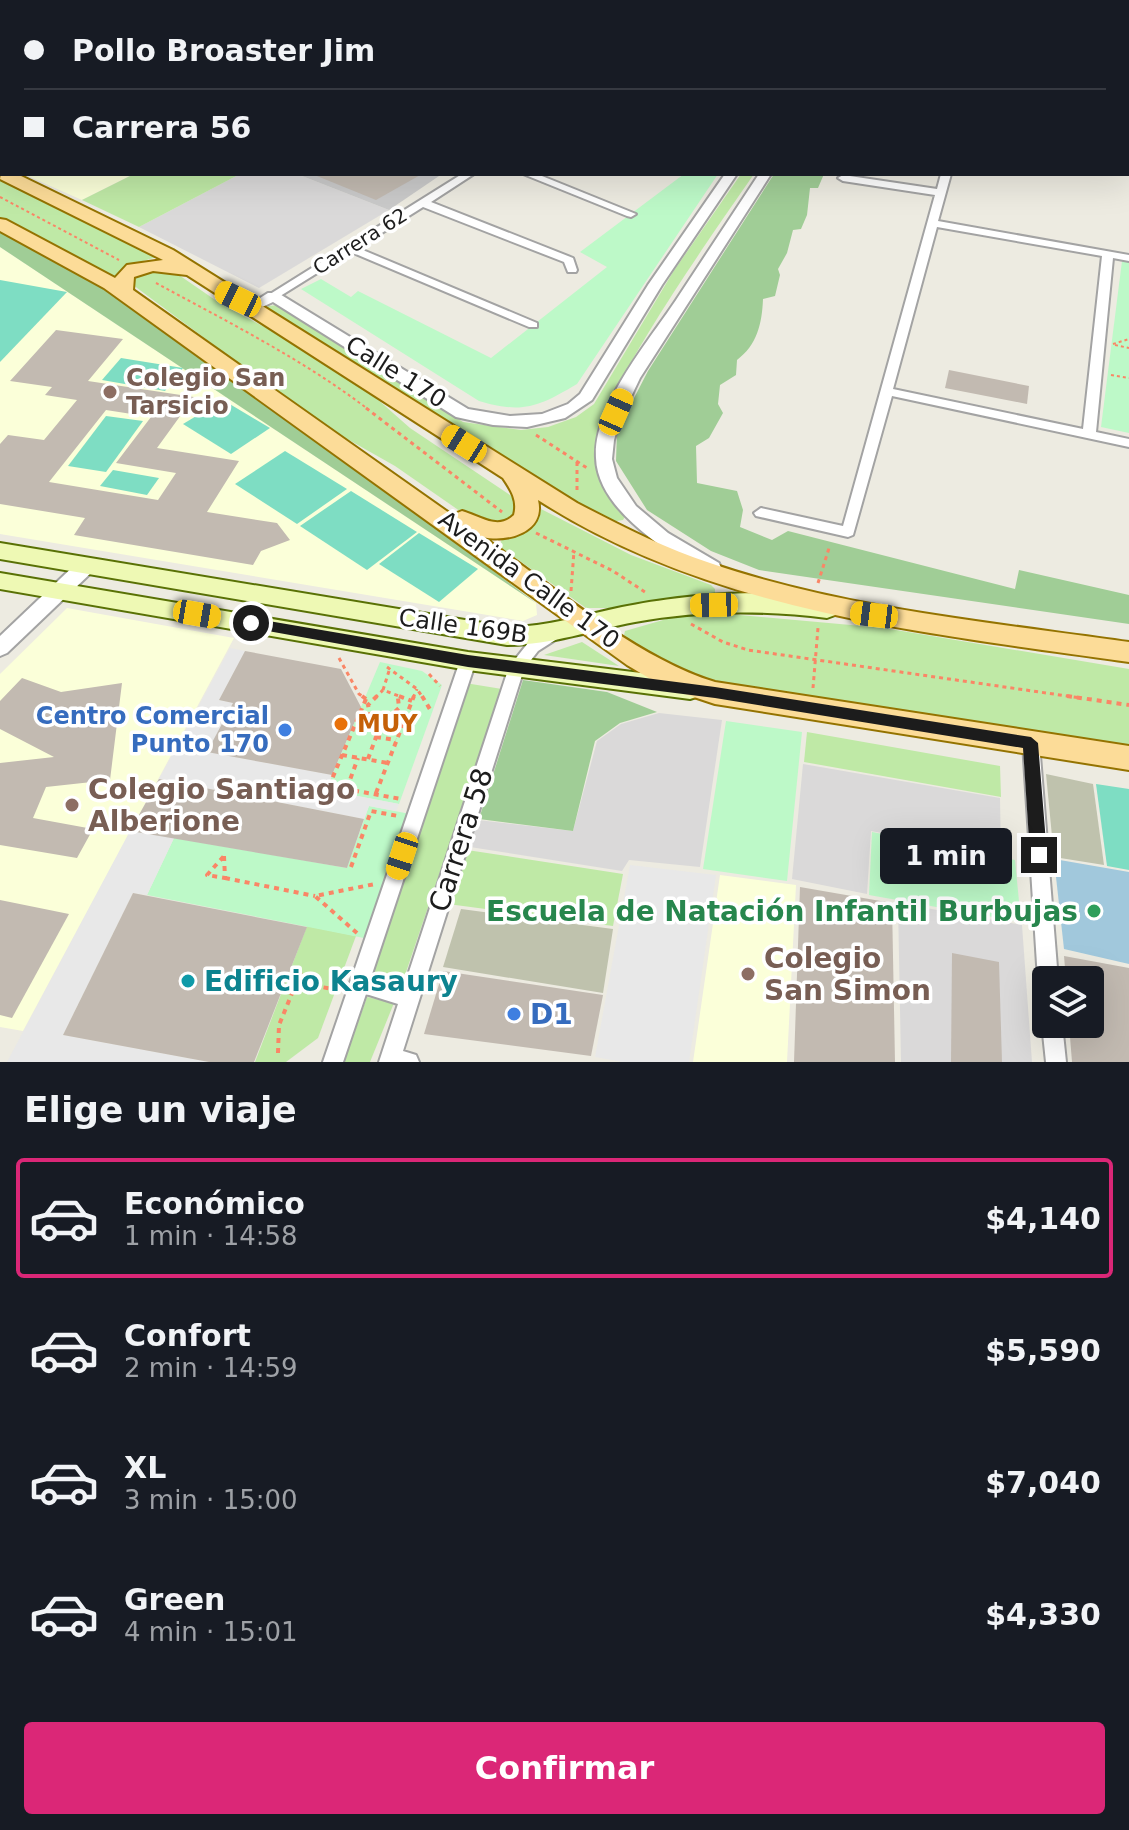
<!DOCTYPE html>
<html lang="es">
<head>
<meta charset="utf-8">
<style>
  :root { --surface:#171b24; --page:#242831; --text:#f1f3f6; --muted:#9ea1a6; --line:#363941; --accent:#db2777 }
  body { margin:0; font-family:"DejaVu Sans",sans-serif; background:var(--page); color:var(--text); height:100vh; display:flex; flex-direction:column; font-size:30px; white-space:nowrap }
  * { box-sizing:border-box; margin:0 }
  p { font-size:26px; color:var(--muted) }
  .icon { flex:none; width:44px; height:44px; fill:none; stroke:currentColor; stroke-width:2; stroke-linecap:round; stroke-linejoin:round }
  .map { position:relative; height:1062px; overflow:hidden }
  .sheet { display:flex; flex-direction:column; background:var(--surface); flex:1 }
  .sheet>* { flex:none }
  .top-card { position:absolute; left:0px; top:0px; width:1130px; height:176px; box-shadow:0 8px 32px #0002; display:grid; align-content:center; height:176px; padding:0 24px; background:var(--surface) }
  .controls { position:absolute; left:1032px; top:966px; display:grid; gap:16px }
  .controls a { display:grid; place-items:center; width:72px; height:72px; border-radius:8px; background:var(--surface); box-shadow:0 8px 32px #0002; font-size:40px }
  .end { position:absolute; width:36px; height:36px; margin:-18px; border:10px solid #1c1c1c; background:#fff; box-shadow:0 0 0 4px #fff }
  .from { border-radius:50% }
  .bubble { position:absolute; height:56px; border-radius:8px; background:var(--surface); box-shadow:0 8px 32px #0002; font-size:26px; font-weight:700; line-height:56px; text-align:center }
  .car { position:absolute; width:24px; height:48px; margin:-24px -12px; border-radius:10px; box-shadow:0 0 6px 2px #0007; background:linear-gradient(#f5c518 24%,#345 0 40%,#f5c518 0 76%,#345 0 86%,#f5c518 0) }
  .top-card b { display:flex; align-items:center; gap:28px; height:76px; font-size:30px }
  .top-card b+b { border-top:2px solid var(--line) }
  .top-card i { width:20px; height:20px; background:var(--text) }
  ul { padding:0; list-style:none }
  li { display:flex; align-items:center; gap:24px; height:120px; margin:0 16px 12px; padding:0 8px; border:4px solid transparent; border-radius:8px }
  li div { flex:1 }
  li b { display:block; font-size:30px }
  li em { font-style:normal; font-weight:700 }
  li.active { border-color:var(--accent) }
  li>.icon { width:72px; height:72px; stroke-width:1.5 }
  h2 { padding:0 24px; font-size:36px; line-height:96px }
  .cta { display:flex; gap:16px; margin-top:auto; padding:16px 24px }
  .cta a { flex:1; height:92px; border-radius:8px; background:var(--accent); color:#fff; font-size:32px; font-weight:700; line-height:92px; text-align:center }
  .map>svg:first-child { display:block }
  .residential { fill:#dad9d9 }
  .education { fill:#fbffd9 }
  .religious { fill:#cacaca }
  .construction { fill:#bfc2ad }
  .grass { fill:#bfe9a6 }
  .forest { fill:#a0cd96 }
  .park { fill:#bdf9c8 }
  .pitch { fill:#7eddc3 }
  .parking { fill:#e8e8e8 }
  .water { fill:#a1c8dc }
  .building { fill:#c2bab1; fill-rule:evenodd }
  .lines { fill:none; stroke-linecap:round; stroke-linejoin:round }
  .minor-casing { stroke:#a3a3a3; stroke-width:4 }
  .tertiary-casing { stroke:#a3a3a3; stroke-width:4 }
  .secondary-casing { stroke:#597105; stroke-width:4 }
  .primary-casing { stroke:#947300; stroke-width:4 }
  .path-far2 { stroke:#fa8666; stroke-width:2; stroke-dasharray:3 3; stroke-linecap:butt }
  .path-far1 { stroke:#fa8666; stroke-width:3; stroke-dasharray:4 4; stroke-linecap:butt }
  .path { stroke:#fa8666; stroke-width:4; stroke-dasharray:5 5; stroke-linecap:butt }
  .minor { fill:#fff; fill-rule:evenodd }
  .tertiary { fill:#fff; fill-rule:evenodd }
  .secondary { fill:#eef9b4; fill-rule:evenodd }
  .primary { fill:#fcdc98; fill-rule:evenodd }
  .route { fill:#1c1c1c }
  .education-dot { fill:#8d6e63; stroke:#fff; stroke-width:3 }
  .food-dot { fill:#e8710a; stroke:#fff; stroke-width:3 }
  .shop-dot { fill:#3f7fe0; stroke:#fff; stroke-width:3 }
  .leisure-dot { fill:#2e9e5b; stroke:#fff; stroke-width:3 }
  .culture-dot { fill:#0f9aa8; stroke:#fff; stroke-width:3 }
  .labels { text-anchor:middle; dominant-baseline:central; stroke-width:7; stroke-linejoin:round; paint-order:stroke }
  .far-street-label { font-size:20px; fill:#1c1c1c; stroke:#fff }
  .street-label { font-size:24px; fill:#1c1c1c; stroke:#fff }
  .education-label { font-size:24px; font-weight:bold; fill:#785e54; stroke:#fff; text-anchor:start }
  .shop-label { font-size:24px; font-weight:bold; fill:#366cbe; stroke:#fff; text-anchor:end }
  .food-label { font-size:24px; font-weight:bold; fill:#c56008; stroke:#fff; text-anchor:start }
  .near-education-label { font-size:28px; font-weight:bold; fill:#785e54; stroke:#fff; text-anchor:start }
  .near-street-label { font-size:28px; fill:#1c1c1c; stroke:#fff }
  .near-leisure-label { font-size:28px; font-weight:bold; fill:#27864d; stroke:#fff; text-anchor:end }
  .near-culture-label { font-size:28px; font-weight:bold; fill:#0d838f; stroke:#fff; text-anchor:start }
  .near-shop-label { font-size:28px; font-weight:bold; fill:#366cbe; stroke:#fff; text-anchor:start }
</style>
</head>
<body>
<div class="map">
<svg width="1129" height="1062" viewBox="0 0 1129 1062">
  <rect width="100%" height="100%" fill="#edebe1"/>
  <g class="residential">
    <polygon points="240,174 297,174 389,210 259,288 139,227"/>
    <polygon points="659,713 722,720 700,867 629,860 622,871 470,847 478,820 573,831 597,741 621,724"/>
    <polygon points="803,764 1000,798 1001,855 871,831 867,894 792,879"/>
    <polygon points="898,903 1022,925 1032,1062 901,1062"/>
  </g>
  <g class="education">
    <polygon points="31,174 134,174 82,200 28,176"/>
    <polygon points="0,247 536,603 537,615 523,621 0,534"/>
    <polygon points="67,608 234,638 23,1031 0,1027 0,674"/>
    <polygon points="720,875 796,885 787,1062 693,1062"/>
  </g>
  <polygon class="religious" points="297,174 442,174 389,210"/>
  <g class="construction">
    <polygon points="1046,774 1093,784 1104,865 1054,857"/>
    <polygon points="461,909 613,929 603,993 443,967"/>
  </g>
  <g class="grass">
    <polygon points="134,174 240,174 139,227 82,200"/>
    <path d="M741 174H754C724 218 592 402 599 445 602 465 619 494 627 513L623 520 605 523 267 310 268 306 278 305 463 422 521 430 548 427 576 417 594 404 673 272Z"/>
    <polygon points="0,178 157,257 136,263 114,278 0,219"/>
    <polygon points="147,269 176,273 221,304 276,333 376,398 410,428 513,497 518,508 513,517 499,525 467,516 395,466 319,423 133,285 134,276"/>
    <path d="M541 509 631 555 711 585 715 589V594L708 598 635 608H586L499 546 502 539C525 537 531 525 541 509Z"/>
    <polygon points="718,613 884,628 1129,669 1129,750 712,681 652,656 624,635 625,631 670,618"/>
    <polygon points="582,642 619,666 544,655"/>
    <polygon points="465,683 502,689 402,984 372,976 389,911"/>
    <polygon points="807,732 1000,766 1001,797 804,762"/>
    <polygon points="467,850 623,874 613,926 448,904"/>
    <polygon points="307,926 356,936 318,1038 286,1062 255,1062"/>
    <polygon points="367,997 394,1003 370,1062 344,1062"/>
  </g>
  <g class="forest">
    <path d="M774 174H824L818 188H810L807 215 801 229 793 230 787 253 778 269 780 275 775 296 763 299C762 324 757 345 737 360L736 375 720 385 718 404 723 413 709 438 696 446 697 483 737 491 743 510 740 527 772 540 788 531 1015 589 1019 570 1129 595V624L759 570 711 551 647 510 616 461 617 431 648 371Z"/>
    <polygon points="0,228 54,255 308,431 536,603 0,247"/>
    <polygon points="523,680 607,692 657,712 620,723 595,741 573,831 479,819"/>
  </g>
  <g class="park">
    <path d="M684 174H718L577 384C538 407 523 414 479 401L301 289 321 279 351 297 358 291 491 358 607 267 580 252Z"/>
    <polygon points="1122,261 1129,262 1129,433 1101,427"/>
    <polygon points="380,662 422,671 442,685 399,804 326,790"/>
    <polygon points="726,721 802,732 787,881 703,869"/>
    <polygon points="369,806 410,814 374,940 147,895 174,838 347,868"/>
    <polygon points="872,832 1015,860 1021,922 869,895"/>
  </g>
  <g class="pitch">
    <polygon points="0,280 67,292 0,362"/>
    <polygon points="121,358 183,368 165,391 102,380"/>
    <polygon points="223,400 270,428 231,454 183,424"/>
    <polygon points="106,416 143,421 106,472 68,466"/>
    <polygon points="285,451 347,489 297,524 235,484"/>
    <polygon points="113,470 159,478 147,495 100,486"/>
    <polygon points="351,491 417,532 367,570 300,526"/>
    <polygon points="419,533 478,569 439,602 379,564"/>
    <polygon points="1096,784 1129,789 1129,870 1107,866"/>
  </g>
  <g class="parking">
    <polygon points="230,648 245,651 219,700 233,703 208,752 332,775 326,790 399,804 396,811 369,806 364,819 159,779"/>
    <polygon points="130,831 174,838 147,895 133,893 63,1035 209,1062 7,1062"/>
    <polygon points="630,865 716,875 689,1062 623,1062 595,1057"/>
  </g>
  <polygon class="water" points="1054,859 1129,872 1129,964 1064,949"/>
  <g class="building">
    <polygon points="312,174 422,174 376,200"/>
    <path d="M56 330 123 339 88 381 194 397 157 448 239 461 207 512 277 523 290 540 261 551 253 565 74 535 85 518 0 504V444L8 435 44 440 77 400 45 395 52 387 10 381ZM106 410 151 417 116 463 176 473 158 500 49 482Z"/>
    <polygon points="949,370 1029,386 1027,404 945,388"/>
    <polygon points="245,651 341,669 361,707 332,775 207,752 233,703 219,700"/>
    <polygon points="22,678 61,692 122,683 110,780 46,787 33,818 93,829 77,858 0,845 0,763 54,757 0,729 0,701"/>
    <polygon points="159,779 364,819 347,868 130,831"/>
    <polygon points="800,887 892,903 895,1062 794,1062"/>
    <polygon points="133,893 307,927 254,1062 209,1062 63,1035"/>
    <polygon points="0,900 69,914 12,1018 0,1015"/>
    <polygon points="952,953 999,962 1002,1062 951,1062"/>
    <polygon points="1064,956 1129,968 1129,1062 1072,1062 1069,1024 1090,1024 1090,980 1066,980"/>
    <polygon points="443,971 603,995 591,1056 424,1034"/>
  </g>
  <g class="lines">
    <g class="minor-casing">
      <g id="minor">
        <polygon points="334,0 346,0 348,2 336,2"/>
        <polygon points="610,0 623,0 625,2 612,2"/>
        <polygon points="745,0 758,0 760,2 747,2"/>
        <polygon points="993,0 1001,0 992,2"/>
        <polygon points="1128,35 1129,35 1128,48"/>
        <polygon points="1128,55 1129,56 1129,62 1128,61"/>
        <rect x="1128" y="96" width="1" height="6"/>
        <rect x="1128" y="165" width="1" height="6"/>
        <polygon points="462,174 474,174 431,202 573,258 577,270 576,272 568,272 564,262 423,207 358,248 537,323 537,327 529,327 351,252 277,298 269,298 267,296"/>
        <polygon points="523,174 537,174 636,214 631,217 627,216"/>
        <path d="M941 174H951L938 221 1129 255V261L1113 258 1096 432 1129 439V447L892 396 853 535 848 537 756 516 754 513 761 508 843 526 935 195 843 181 838 178 843 175 937 189ZM937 227 1102 256 1083 429 893 389Z"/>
        <polygon points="555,627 560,629 563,633 560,637 538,651 524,669 403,1051 416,1055 419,1062 379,1062 398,1004 366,994 343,1062 323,1062 460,661 463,657 473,657 476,661 371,977 404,987 509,667 528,643"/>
        <polygon points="1031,736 1037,738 1039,743 1058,980 1046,980 1046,988 1041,986 1038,980 1023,743 1025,738"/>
        <polygon points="1046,1017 1046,1024 1062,1024 1066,1062 1046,1062 1042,1024"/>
      </g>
    </g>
    <g class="tertiary-casing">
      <g id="tertiary">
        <polygon points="901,0 912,0 900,2"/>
        <polygon points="1072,0 1097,0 1098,2 1073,2"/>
        <rect x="1128" y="4" width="1" height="6"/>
        <polygon points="725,174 737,174 662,285 592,400 565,418 527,427 493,425 456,417 273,302 251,312 244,308 268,293 278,293 468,409 510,416 542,414 568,404 580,394 648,285"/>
        <path d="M759 174H771L640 378 620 420 614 440 612 459 617 478 636 506 668 533 719 563 721 568 712 575C690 568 667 551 649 537 625 518 597 491 596 458 593 405 650 340 678 297 705 256 732 215 759 174Z"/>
        <polygon points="87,558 94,560 96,565 94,570 7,653 0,656 0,636 80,560"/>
      </g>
    </g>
    <g class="secondary-casing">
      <g id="secondary">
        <path d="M0 543 507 627C547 627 583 615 622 607 680 595 778 585 835 603L839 609 835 615 827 618C763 610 699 610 635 622 592 630 551 645 507 645L0 559Z"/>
        <polygon points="0,573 468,652 690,679 699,682 702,689 699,696 690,699 468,670 0,589"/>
      </g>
    </g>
    <g class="primary-casing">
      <path id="primary" d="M2 169V174H17L173 250 577 503C621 526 664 548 710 563 845 609 989 622 1129 642V662C927 633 714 613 538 500 546 532 507 543 483 537 552 585 636 658 715 682L1129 746V770L715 704 664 687 627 665 104 288 0 231V219L6 220 115 278 127 265 163 260 0 179ZM153 271 187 275 503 478C511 490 518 500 514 515 498 531 480 516 462 511L452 515 133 290 134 277Z"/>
    </g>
    <g class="path-far2">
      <polyline points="0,197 119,260"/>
      <path d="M156 283C228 322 304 360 369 410"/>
      <polyline points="1113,344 1129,339"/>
      <polyline points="1115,345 1129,348"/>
      <polyline points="1111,375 1129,378"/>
    </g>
    <g class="path-far1">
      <polyline points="366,408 502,512"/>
      <polyline points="536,435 587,468"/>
      <polyline points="577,462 577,491"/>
      <polyline points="536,533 613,571 645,592"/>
      <polyline points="818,583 830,545"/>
      <polyline points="571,591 574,551"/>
      <polyline points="691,624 723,642 748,650 1081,698"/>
      <polyline points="339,658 359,694 365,698"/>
      <polyline points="387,667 417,689 423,698"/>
      <polyline points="389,671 383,690 404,698"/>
      <polyline points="429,674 440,686"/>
      <polyline points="813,688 818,628"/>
      <polyline points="375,698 383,690"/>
      <polyline points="413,698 417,689"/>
    </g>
    <g class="path">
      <polyline points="362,696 370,702"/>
      <polyline points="377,696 368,705 370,715 389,717 399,708 398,698"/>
      <polyline points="399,696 412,701"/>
      <polyline points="422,696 431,711"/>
      <polyline points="1067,696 1129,705"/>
      <polyline points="366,699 329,786 401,799"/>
      <polyline points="376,737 396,740"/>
      <polyline points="342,755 388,763"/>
      <polyline points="368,759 383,718"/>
      <polyline points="347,788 358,758"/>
      <polyline points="376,793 414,696"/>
      <polygon points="224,856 225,878 207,875"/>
      <polyline points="351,867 371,811 398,816"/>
      <polyline points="225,878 315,896"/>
      <polyline points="357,933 315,896 375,884"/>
      <polyline points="294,982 338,990"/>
      <polyline points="278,1053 279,1025 302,969"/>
    </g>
    <use href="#minor" class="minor"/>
    <use href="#tertiary" class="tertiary"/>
    <use href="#secondary" class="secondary"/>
    <use href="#primary" class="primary"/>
  </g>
  <polygon class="route" points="251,618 468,655 715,687 1031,737 1038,743 1047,855 1039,862 1030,855 1023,748 715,698 468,667 251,628 244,623"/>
  <g class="education-dot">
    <circle cx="110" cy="392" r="8"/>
    <circle cx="72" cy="805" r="8"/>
    <circle cx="748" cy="974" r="8"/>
  </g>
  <circle class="food-dot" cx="341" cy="724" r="8"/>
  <g class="shop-dot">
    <circle cx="285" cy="730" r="8"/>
    <circle cx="514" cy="1014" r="8"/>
  </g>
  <circle class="leisure-dot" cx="1094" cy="911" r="8"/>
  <circle class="culture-dot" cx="188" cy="981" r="8"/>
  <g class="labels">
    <g class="far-street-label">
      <text transform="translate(360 241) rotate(-32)">Carrera 62</text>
    </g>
    <g class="street-label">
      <text transform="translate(396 372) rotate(32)">Calle 170</text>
      <text transform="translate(529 580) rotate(36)">Avenida Calle 170</text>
      <text transform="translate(463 626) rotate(8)">Calle 169B</text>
    </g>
    <g class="education-label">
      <text x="126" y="378">Colegio San<tspan x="126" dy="28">Tarsicio</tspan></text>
    </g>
    <g class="shop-label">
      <text x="269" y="716">Centro Comercial<tspan x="269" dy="28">Punto 170</tspan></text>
    </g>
    <g class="food-label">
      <text x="357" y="724">MUY</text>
    </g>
    <g class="near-education-label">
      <text x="88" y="789">Colegio Santiago<tspan x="88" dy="32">Alberione</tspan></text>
      <text x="764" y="958">Colegio<tspan x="764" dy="32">San Simon</tspan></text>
    </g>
    <g class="near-street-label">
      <text transform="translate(461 840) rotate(-72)">Carrera 58</text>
    </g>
    <g class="near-leisure-label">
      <text x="1078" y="911">Escuela de Natación Infantil Burbujas</text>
    </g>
    <g class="near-culture-label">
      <text x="204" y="981">Edificio Kasaury</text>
    </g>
    <g class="near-shop-label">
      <text x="530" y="1014">D1</text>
    </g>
  </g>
</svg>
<div class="controls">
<a><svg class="icon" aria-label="layers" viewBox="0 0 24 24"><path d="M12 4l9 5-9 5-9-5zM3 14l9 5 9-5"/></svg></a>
</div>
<i class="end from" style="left:251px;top:623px"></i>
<i class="end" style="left:1039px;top:855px"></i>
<div class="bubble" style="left:880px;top:828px;width:132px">1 min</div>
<i class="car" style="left:238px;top:299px;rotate:296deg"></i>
<i class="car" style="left:616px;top:412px;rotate:24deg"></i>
<i class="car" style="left:464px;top:444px;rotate:302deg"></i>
<i class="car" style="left:714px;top:605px;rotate:269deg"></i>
<i class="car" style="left:197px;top:614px;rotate:100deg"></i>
<i class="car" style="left:874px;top:615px;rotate:277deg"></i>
<i class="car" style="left:402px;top:856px;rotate:198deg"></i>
<div class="top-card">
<b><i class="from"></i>Pollo Broaster Jim</b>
<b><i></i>Carrera 56</b>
</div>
</div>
<section class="sheet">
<h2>Elige un viaje</h2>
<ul>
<li class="active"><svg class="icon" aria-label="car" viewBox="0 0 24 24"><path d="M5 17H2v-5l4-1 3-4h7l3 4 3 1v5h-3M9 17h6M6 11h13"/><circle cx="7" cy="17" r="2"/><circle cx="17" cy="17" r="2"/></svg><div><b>Económico</b><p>1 min · 14:58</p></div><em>$4,140</em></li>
<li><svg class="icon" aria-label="car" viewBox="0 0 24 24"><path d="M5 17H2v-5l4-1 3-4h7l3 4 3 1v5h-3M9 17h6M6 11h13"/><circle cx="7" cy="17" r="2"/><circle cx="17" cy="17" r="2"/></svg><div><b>Confort</b><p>2 min · 14:59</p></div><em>$5,590</em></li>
<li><svg class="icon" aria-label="car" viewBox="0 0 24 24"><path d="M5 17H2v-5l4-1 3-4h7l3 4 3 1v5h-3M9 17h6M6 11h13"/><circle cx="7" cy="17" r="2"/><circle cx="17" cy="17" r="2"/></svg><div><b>XL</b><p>3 min · 15:00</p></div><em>$7,040</em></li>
<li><svg class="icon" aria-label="car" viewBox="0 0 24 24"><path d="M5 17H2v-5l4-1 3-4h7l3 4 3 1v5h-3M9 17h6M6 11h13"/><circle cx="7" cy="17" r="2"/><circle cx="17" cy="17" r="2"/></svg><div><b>Green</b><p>4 min · 15:01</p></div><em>$4,330</em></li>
</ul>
<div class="cta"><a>Confirmar</a></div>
</section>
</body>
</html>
